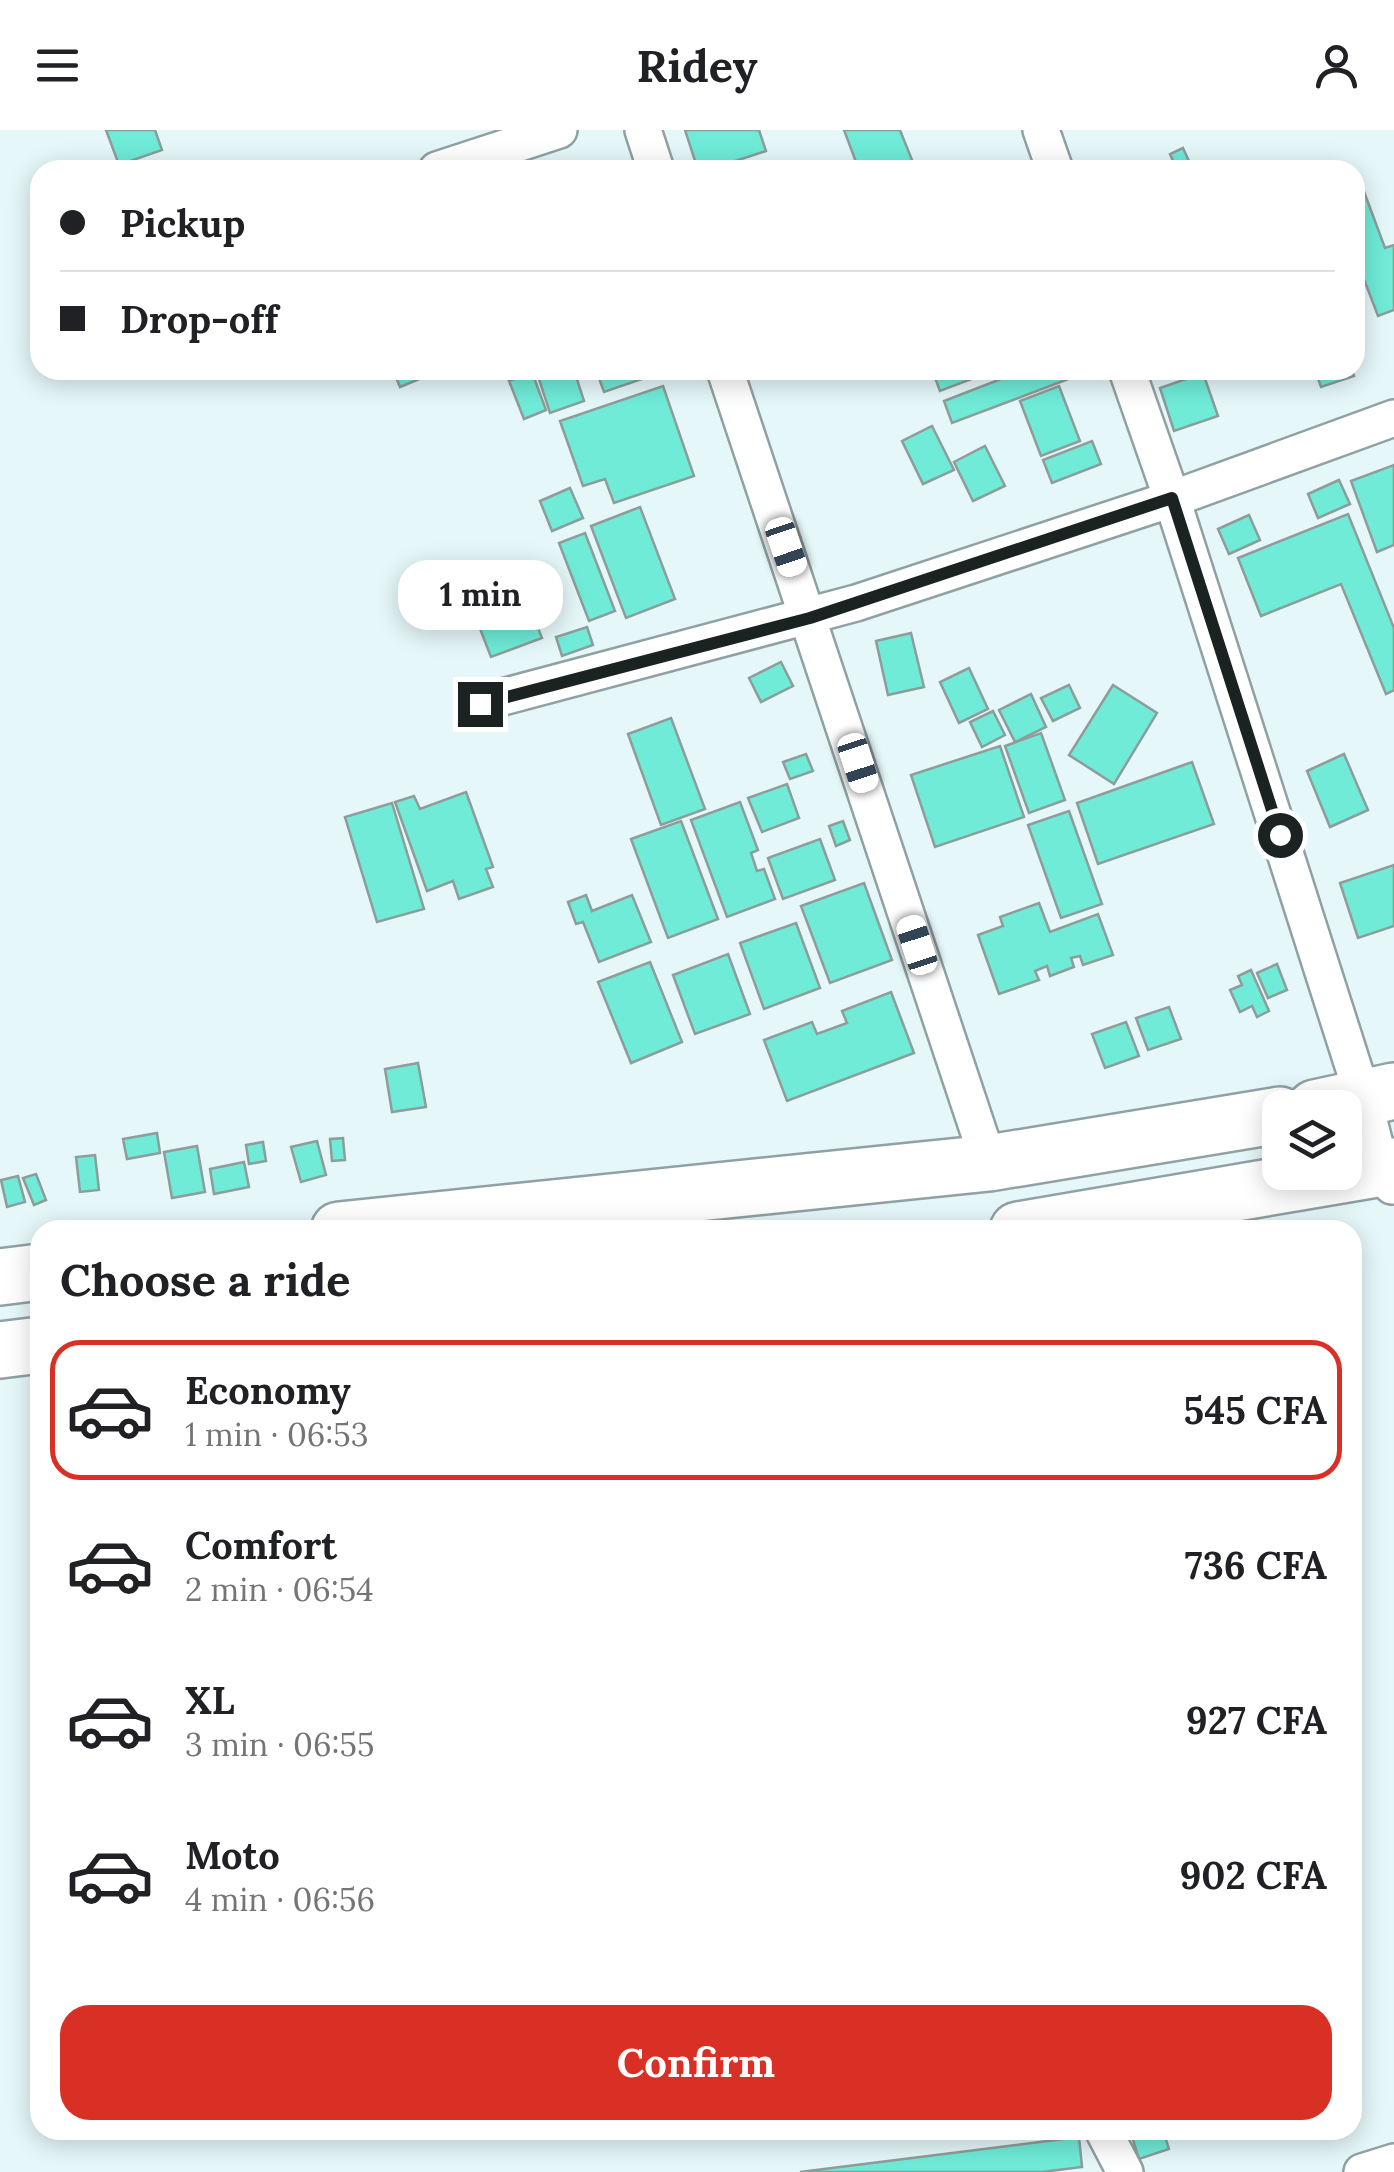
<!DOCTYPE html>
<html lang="en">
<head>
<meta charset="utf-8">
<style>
  :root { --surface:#fff; --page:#f6f6f6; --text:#202124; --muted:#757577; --line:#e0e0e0; --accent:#d93025 }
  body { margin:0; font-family:Lora,serif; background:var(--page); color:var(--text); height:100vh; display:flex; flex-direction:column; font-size:38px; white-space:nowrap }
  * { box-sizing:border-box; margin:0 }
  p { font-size:32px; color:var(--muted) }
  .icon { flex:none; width:55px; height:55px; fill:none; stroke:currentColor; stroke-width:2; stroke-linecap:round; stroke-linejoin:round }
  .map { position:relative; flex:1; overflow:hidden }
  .panel { position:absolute; left:30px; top:1090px; width:1332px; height:920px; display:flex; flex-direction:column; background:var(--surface); border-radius:30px; box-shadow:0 5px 25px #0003 }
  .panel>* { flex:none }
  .banner { position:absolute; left:30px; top:30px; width:1335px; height:220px; border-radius:30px; box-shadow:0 5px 25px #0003; display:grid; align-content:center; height:220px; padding:0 30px; background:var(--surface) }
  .controls { position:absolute; left:1262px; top:960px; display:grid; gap:20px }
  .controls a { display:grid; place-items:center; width:100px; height:100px; border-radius:20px; background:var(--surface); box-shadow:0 5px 25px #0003; font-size:50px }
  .end { position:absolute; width:45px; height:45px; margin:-22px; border:12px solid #1b2222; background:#fff; box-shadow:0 0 0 5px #fff }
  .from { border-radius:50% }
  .bubble { position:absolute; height:70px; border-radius:30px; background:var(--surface); box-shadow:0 5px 25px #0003; font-size:32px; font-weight:700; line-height:70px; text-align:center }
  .car { position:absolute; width:30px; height:60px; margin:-30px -15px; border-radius:12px; box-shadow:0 0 8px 2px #0007; background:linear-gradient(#fff 24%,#345 0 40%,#fff 0 76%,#345 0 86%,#fff 0) }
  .banner b { display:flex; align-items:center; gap:35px; height:95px; font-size:38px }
  .banner b+b { border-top:2px solid var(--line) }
  .banner i { width:25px; height:25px; background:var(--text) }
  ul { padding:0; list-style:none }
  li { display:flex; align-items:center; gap:30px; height:140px; margin:0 20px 15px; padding:0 10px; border:5px solid transparent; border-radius:30px }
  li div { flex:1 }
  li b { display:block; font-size:38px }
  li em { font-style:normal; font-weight:700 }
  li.selected { border-color:var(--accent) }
  li>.icon { width:90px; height:90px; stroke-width:1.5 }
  h2 { padding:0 30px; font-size:45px; line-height:120px }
  .action { display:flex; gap:20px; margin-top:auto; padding:20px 30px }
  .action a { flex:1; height:115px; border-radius:30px; background:var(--accent); color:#fff; font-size:40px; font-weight:700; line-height:115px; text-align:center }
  header { display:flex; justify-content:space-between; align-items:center; height:130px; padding:0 30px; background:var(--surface); font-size:45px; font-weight:700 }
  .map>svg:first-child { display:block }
  .building { fill:#6febd8; stroke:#8d9d9a; stroke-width:2.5 }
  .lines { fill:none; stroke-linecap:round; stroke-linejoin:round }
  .street-casing { stroke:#90a1a3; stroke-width:40 }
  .highway-casing { stroke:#90a1a3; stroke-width:60 }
  .street { stroke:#fff; stroke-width:35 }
  .highway { stroke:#fff; stroke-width:55 }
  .route { stroke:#1b2222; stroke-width:12 }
</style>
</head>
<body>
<header><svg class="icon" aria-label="menu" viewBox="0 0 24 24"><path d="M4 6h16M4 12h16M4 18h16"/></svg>Ridey<svg class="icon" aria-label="person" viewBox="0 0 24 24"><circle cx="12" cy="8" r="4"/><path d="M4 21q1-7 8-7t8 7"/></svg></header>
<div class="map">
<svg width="1394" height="2042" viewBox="0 0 1394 2042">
  <rect width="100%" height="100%" fill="#e5f7f9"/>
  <g class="building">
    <polygon points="106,0 155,0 162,20 119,35"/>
    <polygon points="685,0 759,0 766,21 708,40 698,40"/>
    <polygon points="844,0 900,0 914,35 902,40 859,40"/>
    <polygon points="1183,18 1193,40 1177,40 1170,24"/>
    <polygon points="1363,59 1385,118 1394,115 1394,180 1378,186 1355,126 1355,62"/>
    <polygon points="393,240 435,240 436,242 400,257"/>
    <polygon points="536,240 574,240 584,271 550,283"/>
    <polygon points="596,240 668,240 604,262"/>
    <polygon points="932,240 995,240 940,261"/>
    <polygon points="1024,240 1068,240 1071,248 952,293 944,271"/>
    <polygon points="1315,240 1352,240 1354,246 1321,257"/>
    <polygon points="532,242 546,280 524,289 509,251"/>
    <polygon points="1203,243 1218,286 1174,301 1160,258"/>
    <polygon points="663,256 694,346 614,373 605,349 583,356 560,291"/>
    <polygon points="1059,256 1080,311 1041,326 1020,271"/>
    <polygon points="932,296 954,340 923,354 902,311"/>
    <polygon points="1092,311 1101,334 1052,353 1043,330"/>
    <polygon points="985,316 1005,356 973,371 954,332"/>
    <polygon points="1394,335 1394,415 1377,422 1351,351"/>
    <polygon points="1339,350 1350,374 1318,388 1308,364"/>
    <polygon points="570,358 583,388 552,401 540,371"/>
    <polygon points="640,377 675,469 626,488 591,396"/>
    <polygon points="1348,384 1394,498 1394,560 1386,564 1341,454 1261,486 1238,428"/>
    <polygon points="1249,385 1260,410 1229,424 1218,399"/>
    <polygon points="585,403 615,481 589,491 559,413"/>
    <polygon points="513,436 542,508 491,527 463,455"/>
    <polygon points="587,497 593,515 562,526 556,507"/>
    <polygon points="911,503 924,557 888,565 876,511"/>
    <polygon points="781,532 793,556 761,572 749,548"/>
    <polygon points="969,538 988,579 959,593 940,552"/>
    <polygon points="1069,555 1080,578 1053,591 1041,568"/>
    <polygon points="1113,555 1157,583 1114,654 1069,625"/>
    <polygon points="1031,564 1046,597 1015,612 999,580"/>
    <polygon points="993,581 1005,605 982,617 970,592"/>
    <polygon points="671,588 705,679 661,695 628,604"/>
    <polygon points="1041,603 1065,670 1029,683 1005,616"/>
    <polygon points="1000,616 1024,687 935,717 911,645"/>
    <polygon points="806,624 813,641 790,649 783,632"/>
    <polygon points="1344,624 1368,680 1330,697 1307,641"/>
    <polygon points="1192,632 1214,694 1098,734 1077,673"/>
    <polygon points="787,654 799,688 762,702 748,668"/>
    <polygon points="466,662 493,737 486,739 493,757 459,769 453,751 427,761 395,672 414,666 420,679"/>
    <polygon points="740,672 758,720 751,723 757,741 764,739 775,769 727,787 691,690"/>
    <polygon points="392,673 424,779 377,792 345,687"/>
    <polygon points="1069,681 1102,774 1061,788 1028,695"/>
    <polygon points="681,691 718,789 668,808 631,709"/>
    <polygon points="843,691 850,710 836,716 829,696"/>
    <polygon points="820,709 835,750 783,769 768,728"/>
    <polygon points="1394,735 1394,796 1358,808 1340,753"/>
    <polygon points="864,753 892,830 830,853 801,776"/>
    <polygon points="586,765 592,781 632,765 651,812 599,832 583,792 576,794 568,772"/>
    <polygon points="1039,773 1050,802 1098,784 1113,825 1083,835 1080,826 1071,828 1074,837 1050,846 1047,836 1035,841 1039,850 999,864 978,805 1003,796 1000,787"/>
    <polygon points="796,793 820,858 764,879 740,813"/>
    <polygon points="728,824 750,884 695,904 673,845"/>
    <polygon points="650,832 682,912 631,933 598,852"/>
    <polygon points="1277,834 1287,860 1268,868 1257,843"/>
    <polygon points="1251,840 1269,881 1257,887 1252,876 1240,882 1230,860 1242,855 1238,846"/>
    <polygon points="891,862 914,923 787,971 764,910 812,892 817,904 847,893 842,881"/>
    <polygon points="1169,877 1181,909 1148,920 1136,888"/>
    <polygon points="1126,892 1139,926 1105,938 1092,904"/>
    <polygon points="418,933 426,977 392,982 385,939"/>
    <polygon points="157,1003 160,1023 127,1029 123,1009"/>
    <polygon points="343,1008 345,1030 332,1031 330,1009"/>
    <polygon points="317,1011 326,1045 301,1052 291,1017"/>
    <polygon points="263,1012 266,1031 249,1034 246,1015"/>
    <polygon points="197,1016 205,1062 172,1068 164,1022"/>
    <polygon points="95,1025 99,1060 80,1062 76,1027"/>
    <polygon points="244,1032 249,1057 214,1064 210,1039"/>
    <polygon points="36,1044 46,1070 34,1075 23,1048"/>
    <polygon points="18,1046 25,1072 7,1077 1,1050"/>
    <polygon points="1130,2000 1163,2000 1169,2019 1139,2029"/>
    <polygon points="1079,2007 1082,2037 1042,2042 800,2042"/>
  </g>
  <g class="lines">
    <g class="street-casing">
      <g id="street">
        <polyline points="643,0 656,40"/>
        <polyline points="1041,0 1055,40"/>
        <polyline points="437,40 559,0"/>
        <polyline points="725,240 989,1033"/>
        <polyline points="1127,240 1172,369 1363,967 1381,1038 1392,1056"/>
        <polyline points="480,573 856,473 1172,369 1394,288"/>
        <polyline points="1103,2000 1125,2042"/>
        <polyline points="1362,2042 1394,2032"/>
      </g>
    </g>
    <g class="highway-casing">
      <g id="highway">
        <polyline points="1315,978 1394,961"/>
        <polyline points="339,1100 989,1033 1280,985"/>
        <polyline points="1018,1100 1394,1036"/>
        <polyline points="0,1147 40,1142"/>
        <polyline points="0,1220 40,1215"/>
      </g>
    </g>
    <use href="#street" class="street"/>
    <use href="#highway" class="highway"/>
  </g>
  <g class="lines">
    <polyline class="route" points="480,574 810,488 1172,368 1280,705"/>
  </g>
</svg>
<div class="controls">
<a><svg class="icon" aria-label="layers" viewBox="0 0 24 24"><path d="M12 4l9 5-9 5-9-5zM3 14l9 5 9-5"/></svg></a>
</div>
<i class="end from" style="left:1280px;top:705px"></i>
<i class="end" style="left:480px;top:574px"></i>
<div class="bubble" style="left:398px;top:430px;width:165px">1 min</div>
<i class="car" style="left:786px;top:417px;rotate:161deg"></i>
<i class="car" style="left:858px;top:633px;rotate:162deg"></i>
<i class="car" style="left:917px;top:815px;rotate:342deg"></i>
<div class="banner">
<b><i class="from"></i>Pickup</b>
<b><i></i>Drop-off</b>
</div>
<section class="panel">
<h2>Choose a ride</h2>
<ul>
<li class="selected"><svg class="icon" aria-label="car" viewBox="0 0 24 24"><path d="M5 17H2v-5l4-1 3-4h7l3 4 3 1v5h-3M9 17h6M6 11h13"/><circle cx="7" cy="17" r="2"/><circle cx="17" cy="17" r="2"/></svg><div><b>Economy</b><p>1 min · 06:53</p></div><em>545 CFA</em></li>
<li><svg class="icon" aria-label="car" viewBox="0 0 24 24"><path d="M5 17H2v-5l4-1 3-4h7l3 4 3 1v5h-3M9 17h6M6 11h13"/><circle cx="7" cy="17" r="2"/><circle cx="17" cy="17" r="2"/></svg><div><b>Comfort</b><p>2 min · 06:54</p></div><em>736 CFA</em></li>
<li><svg class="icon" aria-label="car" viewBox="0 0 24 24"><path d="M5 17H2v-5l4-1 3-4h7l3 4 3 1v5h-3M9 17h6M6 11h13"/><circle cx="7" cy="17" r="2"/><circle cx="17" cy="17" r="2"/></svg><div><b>XL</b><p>3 min · 06:55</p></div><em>927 CFA</em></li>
<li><svg class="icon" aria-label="car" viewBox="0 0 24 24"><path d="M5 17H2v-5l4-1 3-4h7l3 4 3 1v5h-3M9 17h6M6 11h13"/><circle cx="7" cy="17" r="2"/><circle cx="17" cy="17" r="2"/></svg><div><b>Moto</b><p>4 min · 06:56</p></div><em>902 CFA</em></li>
</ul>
<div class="action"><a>Confirm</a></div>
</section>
</div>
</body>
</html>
